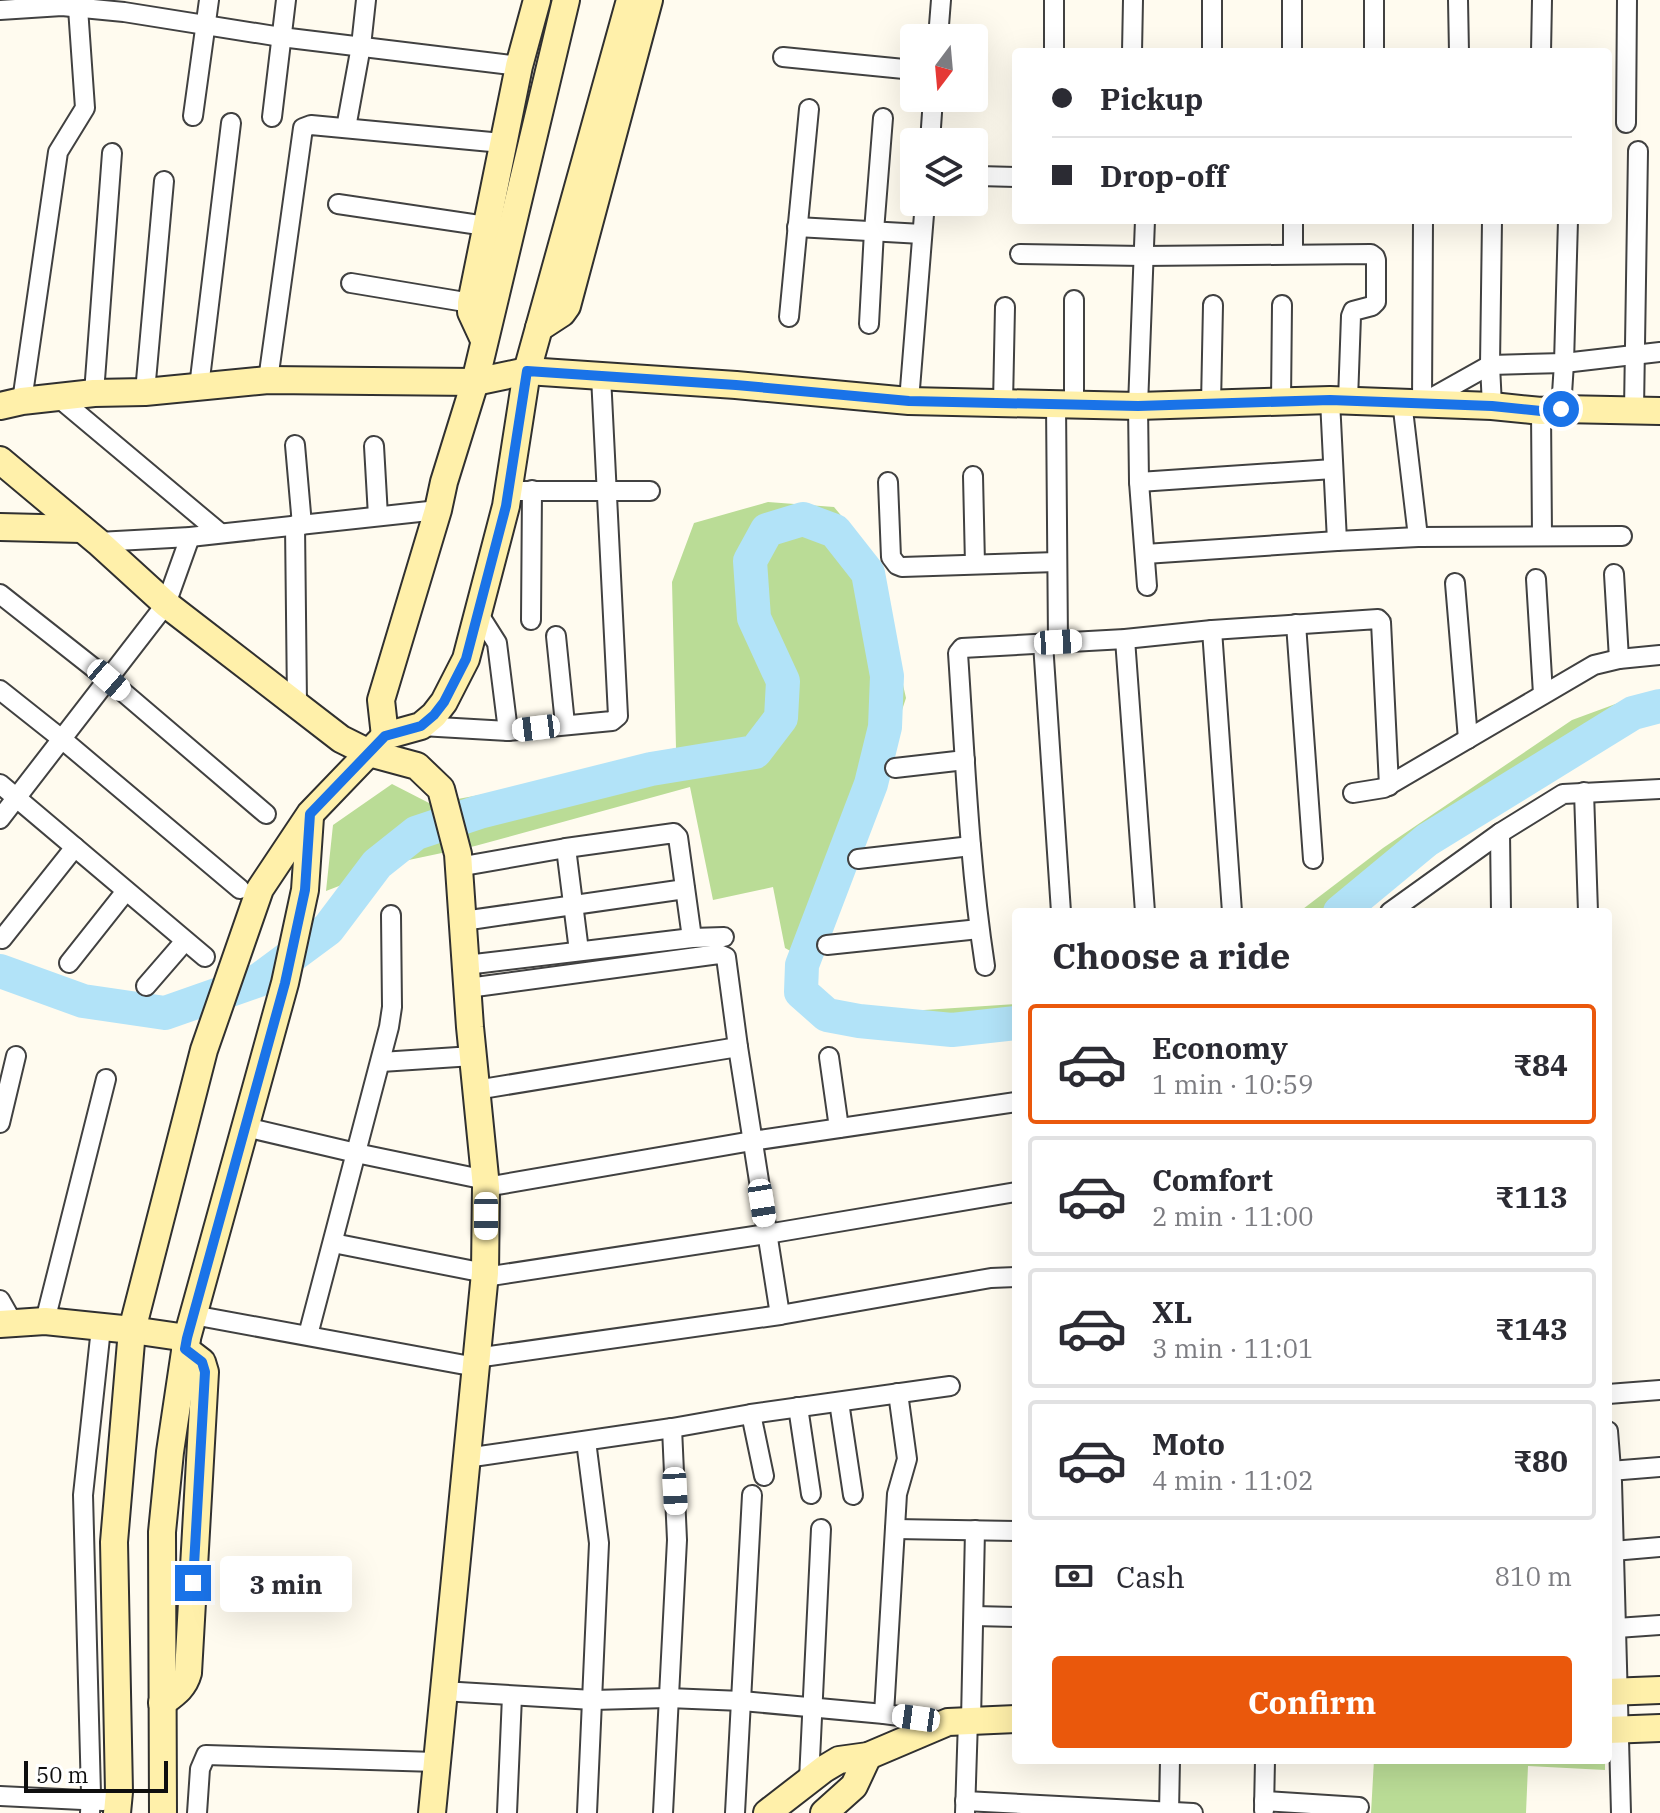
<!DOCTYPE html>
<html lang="en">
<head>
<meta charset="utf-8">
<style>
  :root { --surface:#fff; --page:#f2f2f3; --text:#2b2b33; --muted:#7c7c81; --line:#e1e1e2; --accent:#ea580c }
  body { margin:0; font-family:"IBM Plex Serif",serif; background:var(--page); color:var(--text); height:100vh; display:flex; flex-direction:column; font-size:30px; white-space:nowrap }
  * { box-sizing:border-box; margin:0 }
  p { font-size:26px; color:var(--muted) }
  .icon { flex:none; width:44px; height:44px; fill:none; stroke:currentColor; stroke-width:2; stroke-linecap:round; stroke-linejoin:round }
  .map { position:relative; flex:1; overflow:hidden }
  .panel { position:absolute; left:1012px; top:908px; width:600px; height:856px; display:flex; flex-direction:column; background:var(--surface); border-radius:8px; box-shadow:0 8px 32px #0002 }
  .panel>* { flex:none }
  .top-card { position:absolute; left:1012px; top:48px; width:600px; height:176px; border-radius:8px; box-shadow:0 8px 32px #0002; display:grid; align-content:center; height:176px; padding:0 40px; background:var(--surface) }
  .needle { width:52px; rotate:196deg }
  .tools { position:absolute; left:900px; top:24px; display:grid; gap:16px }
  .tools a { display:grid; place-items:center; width:88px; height:88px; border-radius:8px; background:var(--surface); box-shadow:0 8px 32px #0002; font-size:40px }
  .scale { position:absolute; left:24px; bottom:20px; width:144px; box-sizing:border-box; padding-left:8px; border:4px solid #0e0e0e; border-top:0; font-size:22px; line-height:28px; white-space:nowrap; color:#0e0e0e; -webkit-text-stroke:6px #fff; paint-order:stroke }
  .end { position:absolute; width:36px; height:36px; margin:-18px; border:10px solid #1a73e8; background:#fff; box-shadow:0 0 0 4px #fff }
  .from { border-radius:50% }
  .bubble { position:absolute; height:56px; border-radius:8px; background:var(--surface); box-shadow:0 8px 32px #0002; font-size:26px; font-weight:700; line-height:56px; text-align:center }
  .car { position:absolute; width:24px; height:48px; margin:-24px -12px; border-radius:10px; box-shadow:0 0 6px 2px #0007; background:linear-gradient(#fff 24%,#345 0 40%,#fff 0 76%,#345 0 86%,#fff 0) }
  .top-card b { display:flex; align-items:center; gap:28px; height:76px; font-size:30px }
  .top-card b+b { border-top:2px solid var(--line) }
  .top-card i { width:20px; height:20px; background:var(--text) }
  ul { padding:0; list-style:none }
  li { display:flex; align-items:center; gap:24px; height:120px; margin:0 16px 12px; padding:0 24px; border:4px solid var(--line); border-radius:8px }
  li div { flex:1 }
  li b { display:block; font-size:30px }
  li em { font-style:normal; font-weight:700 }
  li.current { border-color:var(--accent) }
  li>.icon { width:72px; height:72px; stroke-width:1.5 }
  h2 { padding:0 40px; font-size:36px; line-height:96px }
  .pay { display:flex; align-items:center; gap:20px; height:88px; padding:0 40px; font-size:30px }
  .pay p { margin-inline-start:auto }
  .action { display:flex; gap:16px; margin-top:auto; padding:16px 40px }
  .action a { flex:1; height:92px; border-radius:8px; background:var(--accent); color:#fff; font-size:32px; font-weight:700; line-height:92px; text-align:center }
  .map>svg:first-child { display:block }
  .forest { fill:#badc96 }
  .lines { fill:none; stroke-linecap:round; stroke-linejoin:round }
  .river { stroke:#b2e3f8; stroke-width:34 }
  .street-casing { stroke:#414141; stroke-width:22 }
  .secondary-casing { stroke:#303030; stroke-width:30 }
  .street { stroke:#fff; stroke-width:18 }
  .secondary { stroke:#fff0aa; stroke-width:26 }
  .route { stroke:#1a73e8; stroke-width:10 }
</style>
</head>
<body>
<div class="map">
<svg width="1660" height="1813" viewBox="0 0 1660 1813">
  <rect width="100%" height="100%" fill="#fffbef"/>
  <g class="forest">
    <polygon points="768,502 834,507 869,549 891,632 906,698 834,914 814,964 785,948 773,887 713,900 690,787 475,846 404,861 326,891 333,825 392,784 431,804 512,789 676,748 672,582 694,523"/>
    <polygon points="1648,692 1660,692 1660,723 1636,724 1547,778 1485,818 1357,912 1299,912 1383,848 1572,720"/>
    <polygon points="1016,1004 1016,1029 934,1036 847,1036 878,1013"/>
    <polygon points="1374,1760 1605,1760 1605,1770 1528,1766 1526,1813 1371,1813"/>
  </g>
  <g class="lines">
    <g class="river">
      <polyline points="1340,912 1427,840 1633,713 1660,706"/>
      <polyline points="0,971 83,1001 165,1013 259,980 328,929 377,864 416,833 479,812 651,769 755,752 781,718 783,681 754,618 750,561 767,530 803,519 835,531 868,573 887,676 885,727 871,784 802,965 801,992 827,1015 859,1021 952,1030 1016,1023"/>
    </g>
    <g class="street-casing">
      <g id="street">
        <polyline points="1054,0 1054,52"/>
        <polyline points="1212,0 1212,52"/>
        <polyline points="1292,0 1292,52"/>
        <polyline points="1374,0 1374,52"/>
        <polyline points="1458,0 1459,52"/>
        <polyline points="0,10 62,6 124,12 281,37 519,66"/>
        <polyline points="938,38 941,0"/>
        <polyline points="1132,52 1133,0"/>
        <polyline points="1541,52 1542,0"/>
        <polyline points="783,57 914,70"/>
        <polyline points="193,116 209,0"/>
        <polyline points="272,117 286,0"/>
        <polyline points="1626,123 1627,0"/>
        <polyline points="346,128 361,46 366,0"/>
        <polyline points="930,142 933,98"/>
        <polyline points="978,176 1016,177"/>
        <polyline points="338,204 486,226"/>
        <polyline points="1145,220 1138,406 1139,482 1147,586"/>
        <polyline points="1293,220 1293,254"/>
        <polyline points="1492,220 1490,365 1492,406"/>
        <polyline points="797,227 922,234"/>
        <polyline points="1020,254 1143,256 1371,254 1375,257 1376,260 1376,302 1372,306 1353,311 1351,316 1348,400"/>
        <polyline points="351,283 471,303"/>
        <polyline points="789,317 809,109"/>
        <polyline points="869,324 874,231 883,118"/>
        <polyline points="268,380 303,128 311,125 502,143"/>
        <polyline points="199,387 231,123"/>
        <polyline points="145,392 164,181"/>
        <polyline points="94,393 112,153"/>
        <polyline points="59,398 220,533"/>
        <polyline points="1330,400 1337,541"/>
        <polyline points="22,401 58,152 85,108 78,8"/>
        <polyline points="909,401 925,202"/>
        <polyline points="1281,401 1282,305"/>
        <polyline points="1402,401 1418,537"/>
        <polyline points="1424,402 1490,365 1564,363 1660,352"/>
        <polyline points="1003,403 1005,307"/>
        <polyline points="1056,403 1058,642"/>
        <polyline points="1422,403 1423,220"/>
        <polyline points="1074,404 1074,300"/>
        <polyline points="1211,404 1213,305"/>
        <polyline points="1561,409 1564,363 1568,220"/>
        <polyline points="1634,410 1638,151"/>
        <polyline points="1541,411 1542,536"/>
        <polyline points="295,445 302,525"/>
        <polyline points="374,446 378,516"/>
        <polyline points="973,476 975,564"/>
        <polyline points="888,482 891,557 897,565 902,567 1057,562"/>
        <polyline points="1139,482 1333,469"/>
        <polyline points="508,491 650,491"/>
        <polyline points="295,525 297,703"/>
        <polyline points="98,542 190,537 438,510"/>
        <polyline points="1145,554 1337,541 1418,537 1622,536"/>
        <polyline points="1614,574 1619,659"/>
        <polyline points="1536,579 1543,694"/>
        <polyline points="1455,583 1468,739"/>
        <polyline points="0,594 109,680 266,814"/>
        <polyline points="478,613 497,643 508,731"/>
        <polyline points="531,620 532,490"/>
        <polyline points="1296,624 1313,859"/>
        <polyline points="1212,630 1232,912"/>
        <polyline points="556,636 565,724"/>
        <polyline points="1125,639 1145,912"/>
        <polyline points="1043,643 1061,912"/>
        <polyline points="0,690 63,740 240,889"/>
        <polyline points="421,726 508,731 612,721 618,716 601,376"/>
        <polyline points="895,768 965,760"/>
        <polyline points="0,784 205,957"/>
        <polyline points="1584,792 1588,912"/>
        <polyline points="1353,793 1384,788 1594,665 1619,659 1660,655"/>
        <polyline points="0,819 166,604 190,537"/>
        <polyline points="1500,833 1501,912"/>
        <polyline points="566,848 579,951"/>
        <polyline points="858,859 971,846"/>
        <polyline points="458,867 566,848 674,833 678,837 692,938"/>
        <polyline points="1390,912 1500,833 1563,794 1660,789"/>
        <polyline points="463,921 685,889"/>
        <polyline points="2,939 75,847"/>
        <polyline points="827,945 979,929"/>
        <polyline points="69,963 126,891"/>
        <polyline points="466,965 692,938 724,937"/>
        <path d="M985 966C969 862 965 757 958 653L962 648 1125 639 1212 630 1378 619 1381 622 1389 786"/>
        <polyline points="146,986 185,941"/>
        <polyline points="468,988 719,954 726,957 738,1047 780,1315"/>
        <polyline points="829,1057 839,1128"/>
        <polyline points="381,1062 473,1056"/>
        <polyline points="476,1090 738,1047"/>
        <polyline points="0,1123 16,1056"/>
        <polyline points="245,1127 356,1153 486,1180"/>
        <polyline points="486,1187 752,1141 1016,1102"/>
        <polyline points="333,1243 485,1273"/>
        <polyline points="485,1277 767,1234 1016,1192"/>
        <polyline points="0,1300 13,1323"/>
        <polyline points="193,1315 476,1367"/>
        <polyline points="45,1321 106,1079"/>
        <polyline points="308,1335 389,1027 392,1007 391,915"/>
        <polyline points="476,1358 780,1315 991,1278 1016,1277"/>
        <polyline points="1608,1394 1660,1390"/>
        <polyline points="839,1402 853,1495"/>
        <polyline points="798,1407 811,1494"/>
        <polyline points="751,1414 764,1476"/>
        <polyline points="1608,1431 1612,1482 1621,1813"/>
        <polyline points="586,1441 599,1543 587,1813"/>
        <polyline points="466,1458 672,1428 751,1414 950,1386"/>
        <polyline points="1610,1471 1660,1467"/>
        <polyline points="895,1529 1016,1531"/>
        <polyline points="1613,1551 1660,1547"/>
        <polyline points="974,1616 1016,1617"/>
        <polyline points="1617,1628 1660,1625"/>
        <polyline points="442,1691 593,1700 668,1698 742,1701 884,1714 945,1722"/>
        <polyline points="884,1714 897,1494 907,1459 898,1393"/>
        <polyline points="971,1720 975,1530"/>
        <polyline points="809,1780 821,1529"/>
        <polyline points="0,1796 103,1801"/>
        <polyline points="965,1801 1193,1813"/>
        <polyline points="1264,1801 1359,1807"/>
        <polyline points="1264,1810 1265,1760"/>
        <polyline points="90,1813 91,1794 83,1495 101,1328"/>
        <polyline points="197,1813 200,1769 206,1755 436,1762"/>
        <polyline points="507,1813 512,1696"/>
        <polyline points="663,1813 677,1540 672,1428"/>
        <polyline points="735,1813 752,1495"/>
        <polyline points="965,1813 968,1720"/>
        <polyline points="1169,1813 1170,1760"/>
      </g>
    </g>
    <g class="secondary-casing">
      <g id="secondary">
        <polyline points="539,328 562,313 567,306 649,0"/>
        <polyline points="484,340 471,312 471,303 519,66 537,0"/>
        <polyline points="0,406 22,401 94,393 145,392 268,380 475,382 527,371 736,385 909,401 1138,406 1330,400 1492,406 1541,411 1561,409 1660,411"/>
        <polyline points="0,460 98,542 166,604 341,739 369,753 417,766 441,789 458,854 470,1027 486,1187 485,1273 432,1813"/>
        <polyline points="0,527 82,529"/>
        <polyline points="385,736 381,700 438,510 444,482 475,382 566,0"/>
        <polyline points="0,1324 45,1321 132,1330 187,1338"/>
        <polyline points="1608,1692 1660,1690"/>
        <path d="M162 1703C174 1694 184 1688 188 1673L205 1372 202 1362 185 1349"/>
        <polyline points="1608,1730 1660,1728"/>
        <polyline points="117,1813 119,1792 114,1542 132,1330 204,1050 260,889 310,814 385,736 421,726 434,715 444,702 466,659 506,506 527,371 630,0"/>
        <polyline points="163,1813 162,1532 170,1452 187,1338 285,983 305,890 310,817"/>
        <polyline points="767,1813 824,1769 839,1760 868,1756 948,1722 1016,1719"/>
        <polyline points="824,1813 854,1786 868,1756"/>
      </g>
    </g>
    <use href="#street" class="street"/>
    <use href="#secondary" class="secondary"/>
  </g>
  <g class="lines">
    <polyline class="route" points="193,1583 205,1372 202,1362 185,1349 187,1338 285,983 305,890 310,814 385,736 421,726 434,715 444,702 466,659 506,506 527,371 736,385 909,401 1138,406 1330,400 1492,406 1541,411 1561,409"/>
  </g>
</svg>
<div class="tools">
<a><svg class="needle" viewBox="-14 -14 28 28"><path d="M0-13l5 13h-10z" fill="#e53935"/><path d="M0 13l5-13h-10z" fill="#7c7c81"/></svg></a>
<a><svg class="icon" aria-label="layers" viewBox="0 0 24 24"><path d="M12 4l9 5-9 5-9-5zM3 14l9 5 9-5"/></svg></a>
</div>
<div class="scale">50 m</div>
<i class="end from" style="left:1561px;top:409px"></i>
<i class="end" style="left:193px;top:1583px"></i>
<div class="bubble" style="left:220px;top:1556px;width:132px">3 min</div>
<i class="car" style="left:1058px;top:642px;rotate:87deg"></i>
<i class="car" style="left:109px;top:680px;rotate:131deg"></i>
<i class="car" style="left:536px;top:728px;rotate:263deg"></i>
<i class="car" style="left:762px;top:1203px;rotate:171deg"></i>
<i class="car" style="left:486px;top:1216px;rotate:180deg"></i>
<i class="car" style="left:675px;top:1491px;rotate:177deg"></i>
<i class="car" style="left:916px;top:1718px;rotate:278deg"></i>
<div class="top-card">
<b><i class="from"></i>Pickup</b>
<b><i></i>Drop-off</b>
</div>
<section class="panel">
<h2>Choose a ride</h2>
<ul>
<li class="current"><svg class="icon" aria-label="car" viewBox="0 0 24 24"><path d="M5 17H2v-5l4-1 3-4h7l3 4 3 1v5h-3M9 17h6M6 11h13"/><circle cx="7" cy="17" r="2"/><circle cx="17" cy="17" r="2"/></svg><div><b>Economy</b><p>1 min · 10:59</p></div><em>₹84</em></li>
<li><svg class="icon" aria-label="car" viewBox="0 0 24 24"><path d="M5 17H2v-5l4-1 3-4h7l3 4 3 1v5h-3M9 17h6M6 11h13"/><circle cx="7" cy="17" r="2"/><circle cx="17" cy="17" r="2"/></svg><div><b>Comfort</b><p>2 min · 11:00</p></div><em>₹113</em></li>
<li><svg class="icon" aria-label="car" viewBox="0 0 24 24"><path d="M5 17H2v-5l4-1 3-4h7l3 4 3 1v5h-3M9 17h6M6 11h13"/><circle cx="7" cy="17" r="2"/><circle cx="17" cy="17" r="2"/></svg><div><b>XL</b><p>3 min · 11:01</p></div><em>₹143</em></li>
<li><svg class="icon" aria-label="car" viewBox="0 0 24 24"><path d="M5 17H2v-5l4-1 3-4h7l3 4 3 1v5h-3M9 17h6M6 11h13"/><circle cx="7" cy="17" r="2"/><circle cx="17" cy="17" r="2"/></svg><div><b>Moto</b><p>4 min · 11:02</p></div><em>₹80</em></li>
</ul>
<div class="pay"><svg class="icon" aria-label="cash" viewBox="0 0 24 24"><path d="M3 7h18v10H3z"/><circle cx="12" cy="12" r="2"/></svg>Cash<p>810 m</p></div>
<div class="action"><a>Confirm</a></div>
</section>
</div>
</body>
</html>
